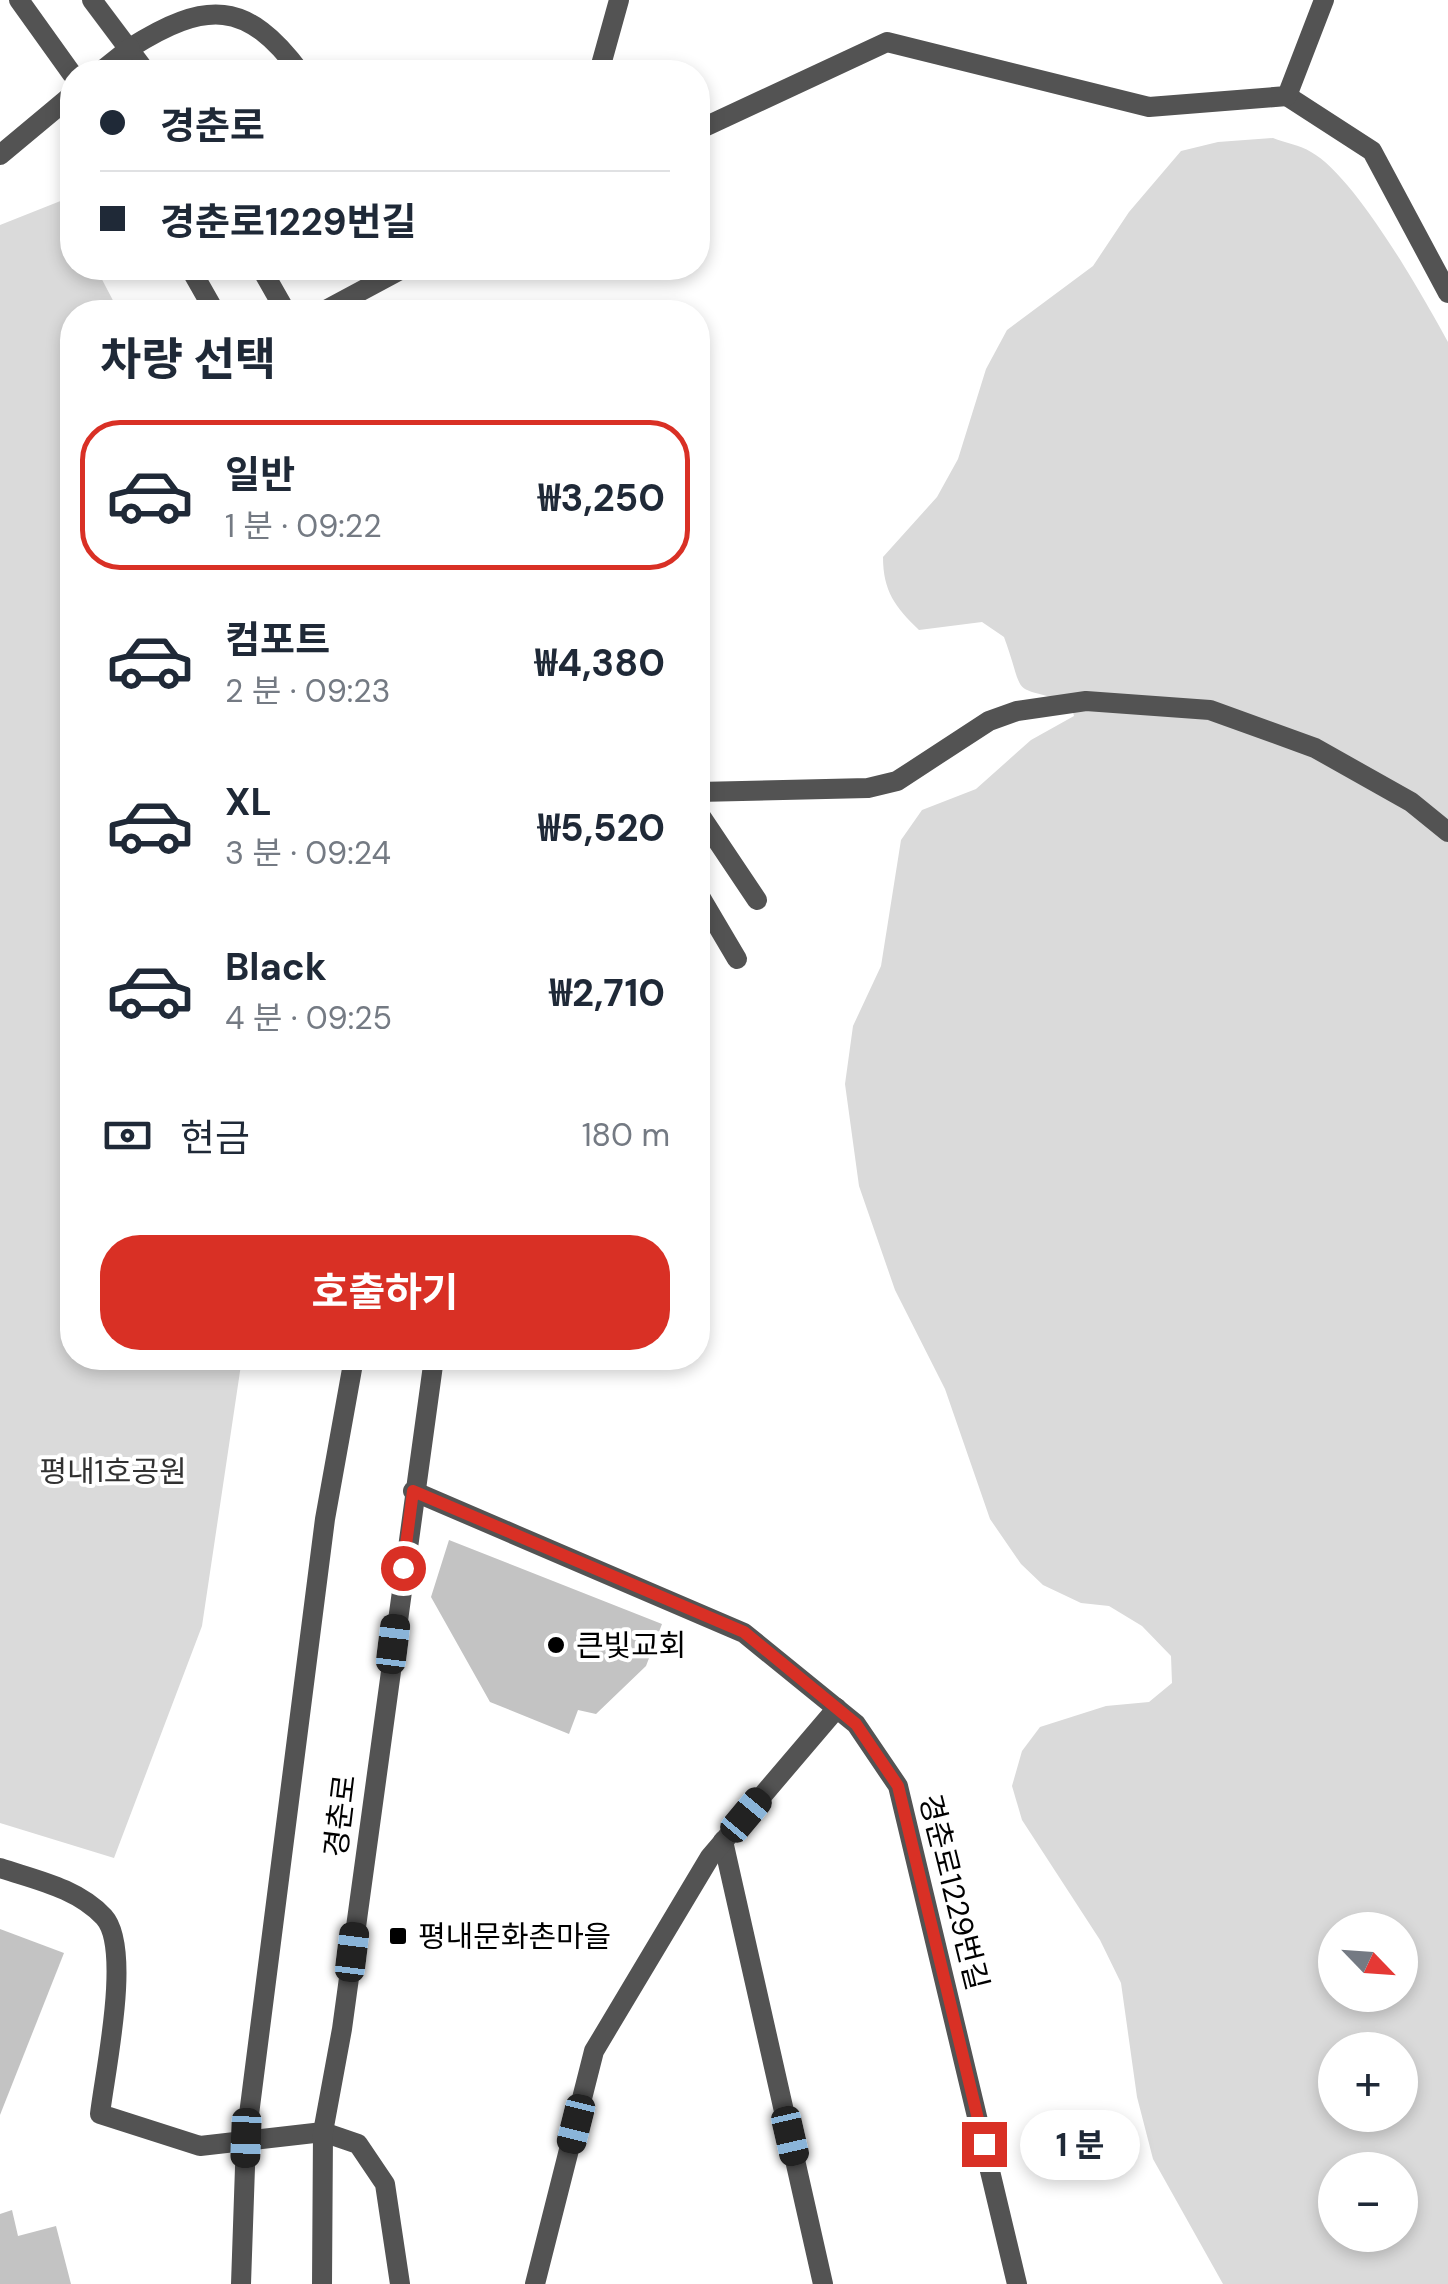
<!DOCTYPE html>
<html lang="ko">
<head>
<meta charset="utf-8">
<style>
  :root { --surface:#fff; --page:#f6f6f7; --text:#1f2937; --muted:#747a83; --line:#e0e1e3; --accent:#d93025 }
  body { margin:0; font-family:"DM Sans","Noto Sans KR",sans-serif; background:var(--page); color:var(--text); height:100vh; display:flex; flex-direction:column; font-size:38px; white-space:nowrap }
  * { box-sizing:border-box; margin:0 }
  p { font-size:32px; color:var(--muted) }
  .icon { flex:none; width:55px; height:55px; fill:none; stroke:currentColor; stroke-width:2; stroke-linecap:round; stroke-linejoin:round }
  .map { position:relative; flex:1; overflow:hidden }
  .panel { position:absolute; left:60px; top:300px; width:650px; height:1070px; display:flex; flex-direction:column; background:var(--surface); border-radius:40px; box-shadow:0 5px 15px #0003 }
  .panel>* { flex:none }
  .banner { position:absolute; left:60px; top:60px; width:650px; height:220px; border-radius:40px; box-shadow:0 5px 15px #0003; display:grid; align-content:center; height:220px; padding:0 40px; background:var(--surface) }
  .needle { width:65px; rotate:115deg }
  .controls { position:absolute; left:1318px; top:1912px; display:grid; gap:20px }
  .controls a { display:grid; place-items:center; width:100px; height:100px; border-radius:50%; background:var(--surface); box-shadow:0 5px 15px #0003; font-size:50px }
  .end { position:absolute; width:45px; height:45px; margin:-22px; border:12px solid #d93025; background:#fff; box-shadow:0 0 0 5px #fff }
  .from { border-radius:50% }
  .bubble { position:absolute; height:70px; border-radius:35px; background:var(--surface); box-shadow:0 5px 15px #0003; font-size:32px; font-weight:700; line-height:70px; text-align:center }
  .car { position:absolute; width:30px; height:60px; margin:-30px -15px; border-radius:12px; box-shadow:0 0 8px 2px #0007; background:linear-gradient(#222 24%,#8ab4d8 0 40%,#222 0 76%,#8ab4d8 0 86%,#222 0) }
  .banner b { display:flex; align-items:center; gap:35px; height:95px; font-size:38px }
  .banner b+b { border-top:2px solid var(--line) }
  .banner i { width:25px; height:25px; background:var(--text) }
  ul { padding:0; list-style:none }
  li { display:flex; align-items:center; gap:30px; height:150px; margin:0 20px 15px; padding:0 20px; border:5px solid transparent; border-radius:40px }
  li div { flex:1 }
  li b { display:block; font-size:38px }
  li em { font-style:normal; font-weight:700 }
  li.active { border-color:var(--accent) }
  li>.icon { width:90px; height:90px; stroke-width:1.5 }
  h2 { padding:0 40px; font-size:45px; line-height:120px }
  .pay { display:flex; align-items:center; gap:25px; height:110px; padding:0 40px; font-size:38px }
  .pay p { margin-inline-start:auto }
  .button { display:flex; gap:20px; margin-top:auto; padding:20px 40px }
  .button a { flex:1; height:115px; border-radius:40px; background:var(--accent); color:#fff; font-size:40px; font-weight:700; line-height:115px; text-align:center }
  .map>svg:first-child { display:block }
  .green { fill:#dadada; fill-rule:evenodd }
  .building { fill:#c3c3c3 }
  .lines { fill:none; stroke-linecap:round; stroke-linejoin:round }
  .service { stroke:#535353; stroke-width:20 }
  .minor { stroke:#535353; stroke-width:20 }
  .tertiary { stroke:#535353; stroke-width:20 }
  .route { stroke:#d93025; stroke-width:12 }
  .poi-dot { fill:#000; stroke:#fff; stroke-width:4 }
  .labels { text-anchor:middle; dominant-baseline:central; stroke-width:8; stroke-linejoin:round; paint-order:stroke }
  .park-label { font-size:30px; fill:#313131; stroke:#fff }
  .poi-label { font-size:30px; fill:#000; stroke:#fff; text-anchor:start }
  .street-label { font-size:30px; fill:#000; stroke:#fff }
</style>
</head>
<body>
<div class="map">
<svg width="1448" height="2284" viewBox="0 0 1448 2284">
  <rect width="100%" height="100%" fill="#fff"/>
  <g class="green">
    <path d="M1273 138C1285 143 1300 145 1311 152 1355 176 1423 296 1448 342V2284H1223L1153 2159 1137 2097 1121 1983 1100 1940 1022 1820 1012 1786 1022 1751 1040 1727 1106 1706 1149 1702 1172 1683 1171 1656 1142 1626 1109 1606 1081 1603 1043 1585 1021 1564 990 1519 945 1389 895 1290 859 1186 845 1084 853 1026 881 966 901 840 922 810 976 789 1031 740 1074 716 1070 702C1007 684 1027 700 1004 637L982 622 919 630C895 607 883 591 883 557L937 497 958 459 986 369 1007 330 1093 266 1129 212 1181 151 1218 142ZM1335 1930H1400V1995H1335ZM1335 2050H1400V2115H1335ZM1335 2170H1400V2235H1335Z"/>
    <polygon points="63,200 72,220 72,268 96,268 119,312 72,312 72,1358 242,1358 202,1626 114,1858 0,1823 0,225"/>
  </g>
  <g class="building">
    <polygon points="449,1540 662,1624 646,1666 596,1714 578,1710 569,1734 490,1702 431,1597"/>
    <polygon points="0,1929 64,1953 0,2115"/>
    <polygon points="12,2210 18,2236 56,2226 71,2284 0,2284 0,2214"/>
  </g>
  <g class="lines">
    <g class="service">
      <polyline points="1287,96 1372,151 1448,293"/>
      <polyline points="698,792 868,788 897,781 989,721 1017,711 1086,701 1210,710 1315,748 1411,802 1448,832"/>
      <polyline points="698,812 757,900"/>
      <polyline points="698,893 737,959"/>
      <path d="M0 1868C36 1880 77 1888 104 1917 132 1948 105 2071 100 2114L200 2146 323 2132"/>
    </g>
    <g class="minor">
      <path d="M130 48C206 0 247 0 300 72"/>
      <polyline points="599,72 619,0"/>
      <polyline points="698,130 887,42 1149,107 1287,96 1324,0"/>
      <polyline points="322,312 404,268"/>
      <polyline points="413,1491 744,1633 856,1724 898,1786 1017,2284"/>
      <polyline points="723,1841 823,2284"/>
      <polyline points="323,2132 358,2144 385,2184 400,2284"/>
      <polyline points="535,2284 594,2051 710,1857 837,1708"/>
    </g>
    <g class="tertiary">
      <polyline points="19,0 72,74"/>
      <polyline points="92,0 146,72"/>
      <polyline points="100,72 130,48"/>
      <polyline points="0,155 72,95"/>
      <polyline points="190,268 215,312"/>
      <polyline points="261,268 286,312"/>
      <polyline points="241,2284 246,2138 325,1519 354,1358"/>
      <polyline points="322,2284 323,2132 342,2029 434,1358"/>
    </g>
  </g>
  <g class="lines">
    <polyline class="route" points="403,1568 413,1491 744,1632 856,1724 898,1786 984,2144"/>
  </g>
  <g class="poi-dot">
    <circle cx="556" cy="1645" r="10"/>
    <rect x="388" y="1926" width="20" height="20" rx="5"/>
  </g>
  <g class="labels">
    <g class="park-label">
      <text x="113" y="1471">평내1호공원</text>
    </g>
    <g class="poi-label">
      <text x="576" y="1645">큰빛교회</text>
      <text x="418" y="1936">평내문화촌마을</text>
    </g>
    <g class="street-label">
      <text transform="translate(340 1816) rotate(-83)">경춘로</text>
      <text transform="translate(954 1892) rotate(76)">경춘로1229번길</text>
    </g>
  </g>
</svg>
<div class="controls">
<a><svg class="needle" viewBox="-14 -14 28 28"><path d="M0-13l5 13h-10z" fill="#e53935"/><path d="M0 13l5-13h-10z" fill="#747a83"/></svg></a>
<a>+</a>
<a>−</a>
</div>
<i class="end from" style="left:403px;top:1568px"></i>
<i class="end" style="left:984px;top:2144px"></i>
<div class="bubble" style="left:1020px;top:2110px;width:120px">1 분</div>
<i class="car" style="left:393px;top:1644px;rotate:7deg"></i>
<i class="car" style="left:746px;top:1815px;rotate:40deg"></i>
<i class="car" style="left:352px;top:1952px;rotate:7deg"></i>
<i class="car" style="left:576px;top:2124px;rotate:194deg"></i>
<i class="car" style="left:790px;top:2136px;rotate:167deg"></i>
<i class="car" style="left:246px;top:2138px;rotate:182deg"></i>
<div class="banner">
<b><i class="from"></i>경춘로</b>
<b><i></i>경춘로1229번길</b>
</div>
<section class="panel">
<h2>차량 선택</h2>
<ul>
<li class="active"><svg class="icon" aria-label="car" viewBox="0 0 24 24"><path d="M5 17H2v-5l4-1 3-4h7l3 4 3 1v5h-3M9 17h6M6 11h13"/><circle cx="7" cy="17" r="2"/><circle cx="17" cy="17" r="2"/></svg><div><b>일반</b><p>1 분 · 09:22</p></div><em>₩3,250</em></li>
<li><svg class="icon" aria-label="car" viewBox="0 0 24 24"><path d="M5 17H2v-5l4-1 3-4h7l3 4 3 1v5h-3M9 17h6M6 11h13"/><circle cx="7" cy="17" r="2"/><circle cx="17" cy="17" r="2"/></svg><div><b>컴포트</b><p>2 분 · 09:23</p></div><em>₩4,380</em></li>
<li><svg class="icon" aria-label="car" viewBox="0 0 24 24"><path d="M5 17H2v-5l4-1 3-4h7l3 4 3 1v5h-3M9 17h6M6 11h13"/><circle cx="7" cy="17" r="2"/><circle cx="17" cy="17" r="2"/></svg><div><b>XL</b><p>3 분 · 09:24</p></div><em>₩5,520</em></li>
<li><svg class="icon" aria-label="car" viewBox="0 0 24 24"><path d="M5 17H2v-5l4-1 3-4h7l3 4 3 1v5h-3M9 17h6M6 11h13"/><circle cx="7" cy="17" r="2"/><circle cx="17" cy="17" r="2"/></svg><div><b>Black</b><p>4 분 · 09:25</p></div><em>₩2,710</em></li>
</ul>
<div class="pay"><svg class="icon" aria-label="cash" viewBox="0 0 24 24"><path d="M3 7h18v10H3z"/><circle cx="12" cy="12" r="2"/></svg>현금<p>180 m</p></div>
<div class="button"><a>호출하기</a></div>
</section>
</div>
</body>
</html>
